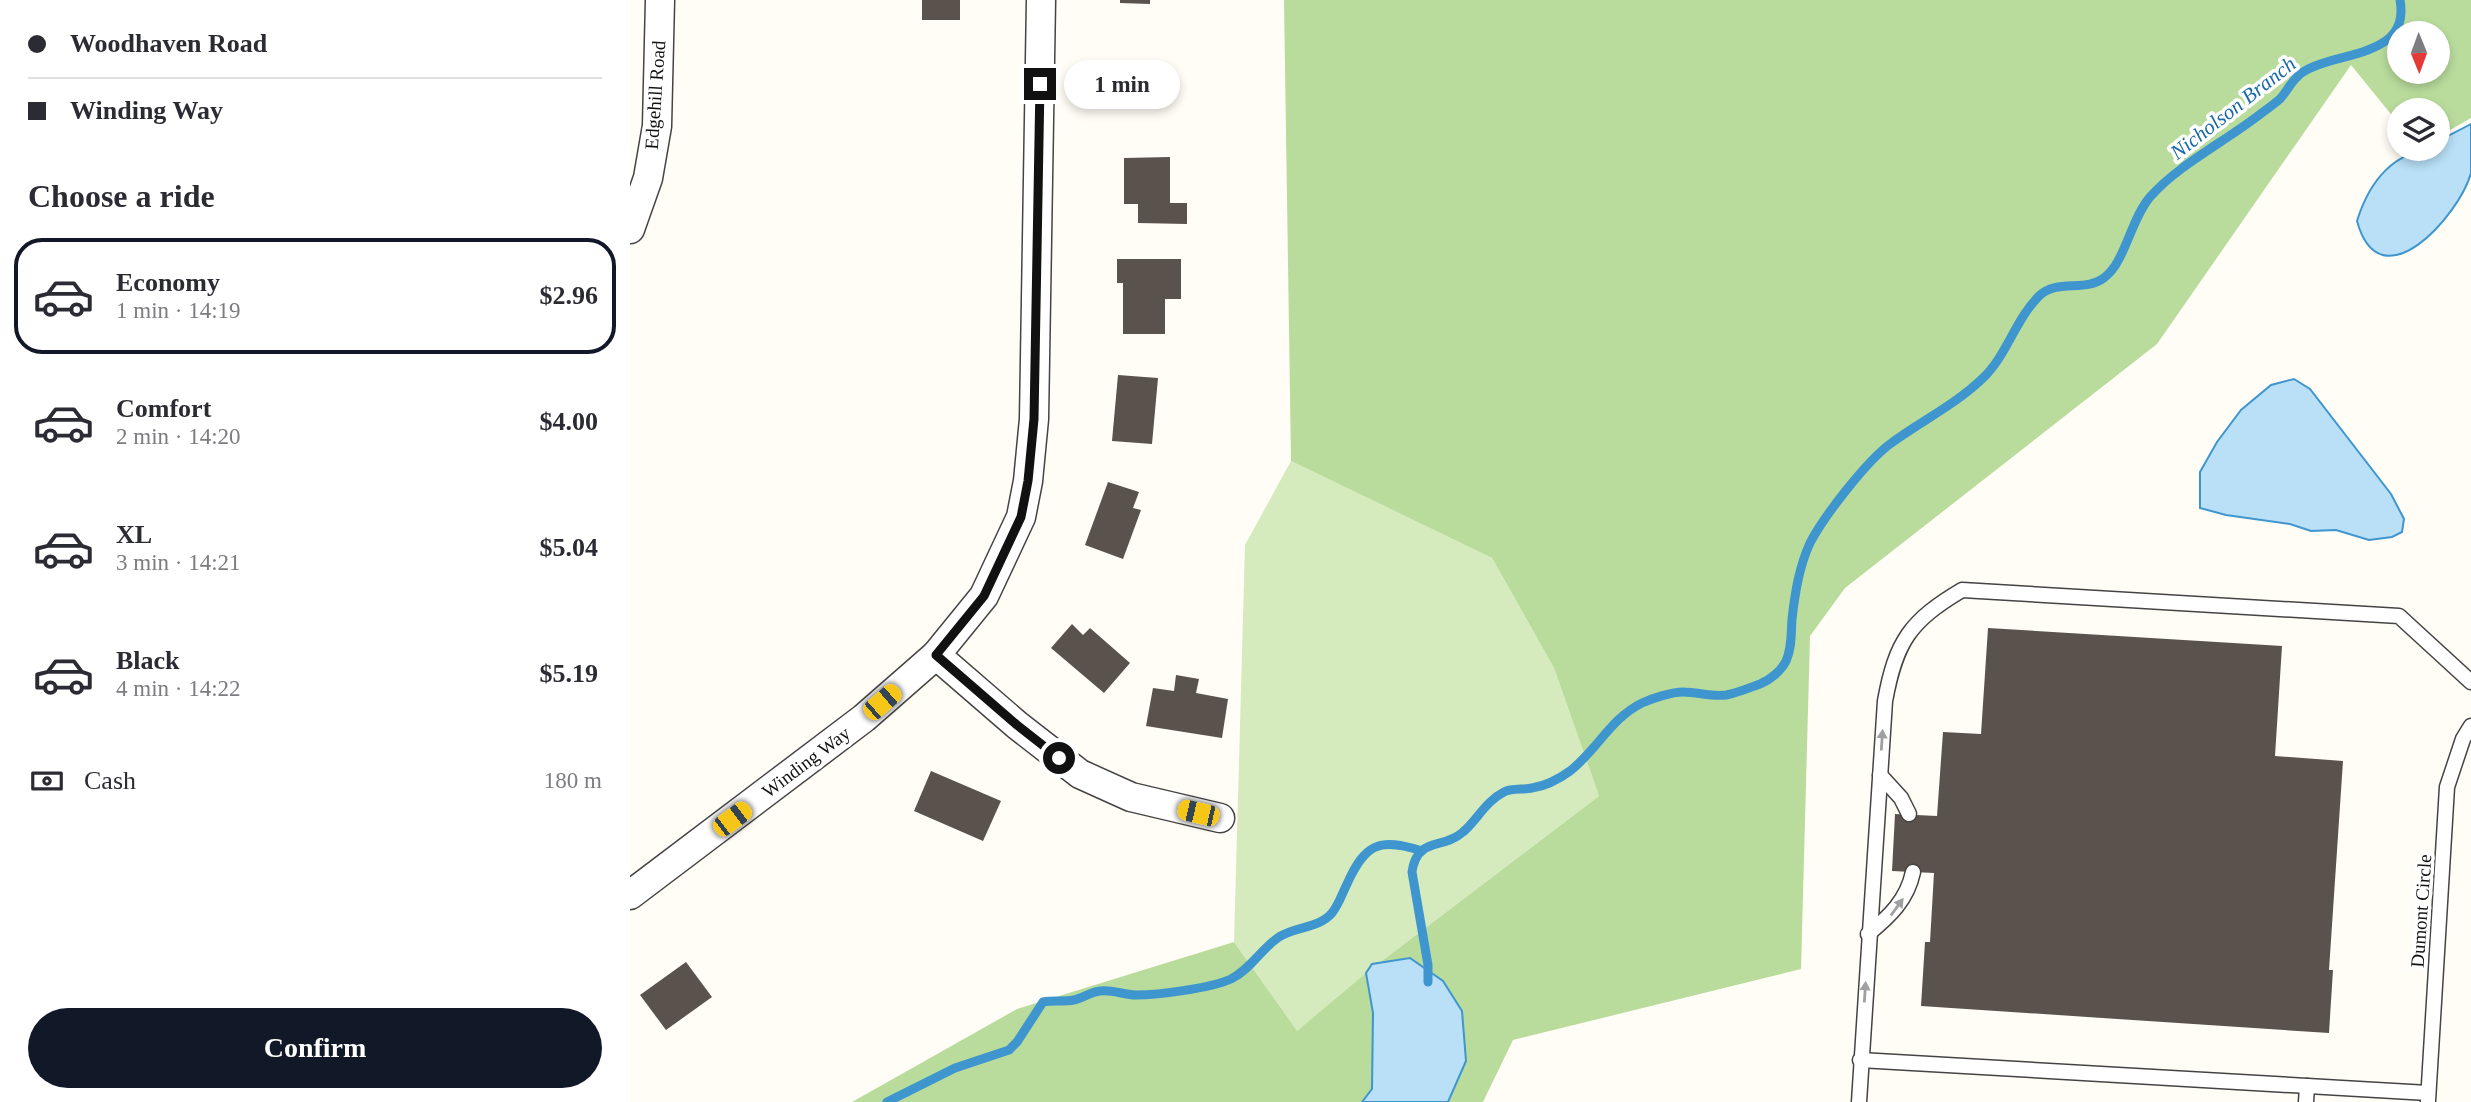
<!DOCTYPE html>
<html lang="en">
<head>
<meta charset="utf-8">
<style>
  :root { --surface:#fff; --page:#f7f7f7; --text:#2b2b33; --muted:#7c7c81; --line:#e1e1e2; --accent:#111827 }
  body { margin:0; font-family:"Times New Roman",serif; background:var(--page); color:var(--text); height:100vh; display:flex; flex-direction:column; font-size:26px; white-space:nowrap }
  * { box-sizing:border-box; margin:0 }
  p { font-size:23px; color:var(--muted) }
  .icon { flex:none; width:38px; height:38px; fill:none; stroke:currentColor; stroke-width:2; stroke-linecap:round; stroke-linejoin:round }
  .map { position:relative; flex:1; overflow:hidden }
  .panel { display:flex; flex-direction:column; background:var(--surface); width:630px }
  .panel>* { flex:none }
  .guide { display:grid; align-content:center; height:154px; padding:0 28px; background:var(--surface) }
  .needle { width:46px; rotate:179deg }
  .buttons { position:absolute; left:1757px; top:21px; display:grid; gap:14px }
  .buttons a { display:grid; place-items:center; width:63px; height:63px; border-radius:50%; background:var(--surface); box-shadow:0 4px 10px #0003; font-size:35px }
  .end { position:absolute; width:32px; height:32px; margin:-16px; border:9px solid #111; background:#fff; box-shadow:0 0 0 4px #fff }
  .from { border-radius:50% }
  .bubble { position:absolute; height:49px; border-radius:24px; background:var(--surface); box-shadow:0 4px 10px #0003; font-size:23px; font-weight:700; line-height:49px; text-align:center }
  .car { position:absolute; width:21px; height:42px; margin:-21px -10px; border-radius:9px; box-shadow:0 0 5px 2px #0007; background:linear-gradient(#f5c518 24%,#345 0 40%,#f5c518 0 76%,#345 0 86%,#f5c518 0) }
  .guide b { display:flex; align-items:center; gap:24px; height:66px; font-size:26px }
  .guide b+b { border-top:2px solid var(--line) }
  .guide i { width:18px; height:18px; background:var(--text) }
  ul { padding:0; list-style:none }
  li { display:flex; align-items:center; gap:21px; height:116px; margin:0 14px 10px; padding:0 14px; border:4px solid transparent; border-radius:28px }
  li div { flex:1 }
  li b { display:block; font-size:26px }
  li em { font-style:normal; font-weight:700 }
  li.current { border-color:var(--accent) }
  li>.icon { width:63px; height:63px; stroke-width:1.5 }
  h2 { padding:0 28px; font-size:32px; line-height:84px }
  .pay { display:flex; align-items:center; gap:18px; height:77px; padding:0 28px; font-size:26px }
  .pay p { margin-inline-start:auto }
  .button { display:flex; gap:14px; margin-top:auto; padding:14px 28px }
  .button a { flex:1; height:80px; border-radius:42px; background:var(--accent); color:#fff; font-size:28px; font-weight:700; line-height:80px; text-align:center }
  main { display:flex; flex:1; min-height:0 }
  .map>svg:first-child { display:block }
  .green { fill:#d5ebbd }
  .forest { fill:#b9dc9c; fill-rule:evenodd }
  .water { fill:#b9e0f7; stroke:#3f96cf; stroke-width:2 }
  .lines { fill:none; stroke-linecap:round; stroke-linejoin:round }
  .stream { stroke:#3f96cf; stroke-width:9 }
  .building { fill:#5a524d }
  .service-casing { stroke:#444; stroke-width:17 }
  .minor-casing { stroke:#444; stroke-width:31 }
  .service { stroke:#fff; stroke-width:14 }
  .minor { stroke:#fff; stroke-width:28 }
  .oneway { fill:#a0a0a0 }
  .route { stroke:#111; stroke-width:9 }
  .labels { text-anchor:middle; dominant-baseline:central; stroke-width:7; stroke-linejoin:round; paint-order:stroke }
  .street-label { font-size:19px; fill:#111; stroke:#fff }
  .water-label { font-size:21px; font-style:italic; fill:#1768a6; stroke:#fff }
</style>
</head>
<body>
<main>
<section class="panel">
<div class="guide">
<b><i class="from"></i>Woodhaven Road</b>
<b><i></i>Winding Way</b>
</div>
<h2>Choose a ride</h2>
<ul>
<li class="current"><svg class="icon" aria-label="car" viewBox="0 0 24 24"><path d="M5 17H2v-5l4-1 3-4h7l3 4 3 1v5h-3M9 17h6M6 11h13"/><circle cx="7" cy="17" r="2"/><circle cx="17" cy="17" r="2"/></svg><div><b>Economy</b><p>1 min · 14:19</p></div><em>$2.96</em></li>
<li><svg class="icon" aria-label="car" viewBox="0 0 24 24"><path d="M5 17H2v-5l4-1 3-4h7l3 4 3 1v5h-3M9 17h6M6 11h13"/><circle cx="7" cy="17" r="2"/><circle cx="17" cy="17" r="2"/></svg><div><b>Comfort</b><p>2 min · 14:20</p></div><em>$4.00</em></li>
<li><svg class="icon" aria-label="car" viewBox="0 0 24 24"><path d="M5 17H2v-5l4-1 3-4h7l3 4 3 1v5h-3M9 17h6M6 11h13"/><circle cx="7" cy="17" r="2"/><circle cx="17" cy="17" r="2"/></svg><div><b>XL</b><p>3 min · 14:21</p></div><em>$5.04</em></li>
<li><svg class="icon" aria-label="car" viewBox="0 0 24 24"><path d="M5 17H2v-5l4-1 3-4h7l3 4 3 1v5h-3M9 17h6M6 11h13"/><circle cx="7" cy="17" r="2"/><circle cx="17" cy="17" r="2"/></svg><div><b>Black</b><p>4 min · 14:22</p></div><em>$5.19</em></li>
</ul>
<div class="pay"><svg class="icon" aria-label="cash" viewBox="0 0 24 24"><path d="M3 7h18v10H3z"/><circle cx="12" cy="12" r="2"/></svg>Cash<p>180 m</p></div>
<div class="button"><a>Confirm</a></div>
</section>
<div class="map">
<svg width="1841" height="1102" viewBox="0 0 1841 1102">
  <rect width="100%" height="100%" fill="#fffdf5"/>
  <polygon class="green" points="661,461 862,558 924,668 969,796 736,973 667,1032 604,942 615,545"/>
  <path class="forest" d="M654 0H1841V118L1808 137V110H1769V124L1721 65 1527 344 1215 588 1180 636 1171 969 883 1040 853 1102H222L387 1009 604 942 667 1031 736 973 969 796 924 668 862 558 661 461ZM1769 33H1808V72H1769Z"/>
  <g class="water">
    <path d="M1841 124C1841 139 1841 159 1841 173 1829 216 1750 305 1727 221 1739 182 1764 149 1808 149V141Z"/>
    <polygon points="1664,379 1680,389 1761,494 1774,519 1772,532 1762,537 1739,540 1706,530 1681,531 1660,524 1596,515 1570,508 1570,472 1587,442 1611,410 1641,385"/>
    <polygon points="780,958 813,981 832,1011 836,1061 818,1102 732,1102 742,1089 743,1013 736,973 742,964"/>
  </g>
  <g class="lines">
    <g class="stream">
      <path d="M798 982V965L782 872C787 836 813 850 833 832 847 820 856 801 874 792 882 788 893 790 902 788 915 786 929 779 940 771 967 750 981 718 1012 703 1023 698 1042 692 1053 692 1068 692 1081 697 1096 695 1107 693 1119 688 1130 684 1140 680 1151 671 1156 661 1162 648 1161 633 1162 619 1165 593 1169 567 1180 543 1194 516 1236 462 1260 444 1291 421 1325 405 1353 378 1377 355 1385 320 1409 296 1427 278 1456 293 1475 277 1495 262 1501 219 1520 197 1549 164 1598 140 1633 112 1639 108 1645 103 1650 99 1658 90 1662 79 1673 72 1704 51 1781 59 1770 0"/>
      <path d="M257 1102 325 1068 379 1050 387 1042 413 1002C423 1000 434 1002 444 1000 453 998 461 992 470 991 481 989 494 995 506 995 529 995 581 988 601 979 621 969 632 948 649 937 666 926 688 929 702 913 709 904 712 894 717 884 735 844 749 837 792 851"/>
    </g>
  </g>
  <g class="building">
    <rect x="292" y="0" width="38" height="20"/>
    <polygon points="490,0 520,0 520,4 490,3"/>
    <polygon points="540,157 540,203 557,203 557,224 508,223 508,204 494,204 494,158"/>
    <polygon points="487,259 551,259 551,299 535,299 535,334 493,334 493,283 487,283"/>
    <polygon points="488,375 528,378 522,444 482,441"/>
    <polygon points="478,482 509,492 503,508 511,510 493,559 455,545"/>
    <polygon points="442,624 453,635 460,628 500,663 474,693 421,648"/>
    <polygon points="1358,628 1652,646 1645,756 1713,761 1699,970 1703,970 1699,1033 1291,1006 1295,942 1300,942 1304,873 1262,871 1265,814 1307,816 1313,732 1351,734"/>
    <polygon points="546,675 569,679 566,693 598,699 592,738 516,726 523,688 544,691"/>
    <polygon points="301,771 371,801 353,841 284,811"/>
    <polygon points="56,962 82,997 36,1030 10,995"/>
  </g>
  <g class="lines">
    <g class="service-casing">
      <g id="service">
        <polyline points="1250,775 1271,798 1279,814"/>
        <path d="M1238 934C1260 916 1277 900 1283 872"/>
        <polyline points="1230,1060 1798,1093"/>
        <polyline points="1798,1101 1817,787 1833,739 1841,726"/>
        <path d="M1229 1102 1255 701C1266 641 1280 621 1332 590L1769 616 1841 682"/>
        <polyline points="1676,1102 1677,1086"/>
      </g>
    </g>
    <g class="minor-casing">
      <g id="minor">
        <polyline points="0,229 18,178 27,126 30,0"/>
        <polyline points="306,655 387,725 450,774 501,797 590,818"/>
        <polyline points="0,895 234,718 306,655 354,596 391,517 398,481 404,419 411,0"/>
      </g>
    </g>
    <use href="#service" class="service"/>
    <use href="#minor" class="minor"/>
  </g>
  <defs><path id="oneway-solid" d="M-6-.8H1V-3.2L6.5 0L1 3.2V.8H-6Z" transform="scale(1.75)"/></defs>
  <g class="oneway">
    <use href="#oneway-solid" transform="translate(1252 740) rotate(-86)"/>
    <use href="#oneway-solid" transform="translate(1267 907) rotate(-54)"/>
    <use href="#oneway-solid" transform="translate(1235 992) rotate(-86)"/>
  </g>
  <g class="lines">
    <polyline class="route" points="410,84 404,419 398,481 391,517 354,596 306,655 387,725 429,758"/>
  </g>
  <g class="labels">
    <g class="street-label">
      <text transform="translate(25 95) rotate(-86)">Edgehill Road</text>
      <text transform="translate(176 762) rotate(-37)">Winding Way</text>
      <text transform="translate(1791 911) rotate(-86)">Dumont Circle</text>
    </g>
    <g class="water-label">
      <text transform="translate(1603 108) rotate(-38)">Nicholson Branch</text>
    </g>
  </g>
</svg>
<div class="buttons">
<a><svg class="needle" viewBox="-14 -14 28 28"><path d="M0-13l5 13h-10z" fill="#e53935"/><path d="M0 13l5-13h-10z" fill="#7c7c81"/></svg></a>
<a><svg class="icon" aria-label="layers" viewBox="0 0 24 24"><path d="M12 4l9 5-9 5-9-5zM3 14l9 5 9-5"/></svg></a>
</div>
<i class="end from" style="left:429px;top:758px"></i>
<i class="end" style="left:410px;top:84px"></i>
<div class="bubble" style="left:434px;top:60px;width:116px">1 min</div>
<i class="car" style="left:252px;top:702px;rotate:49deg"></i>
<i class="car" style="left:568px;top:813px;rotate:283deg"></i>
<i class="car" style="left:102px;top:819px;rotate:53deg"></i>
</div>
</main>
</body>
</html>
